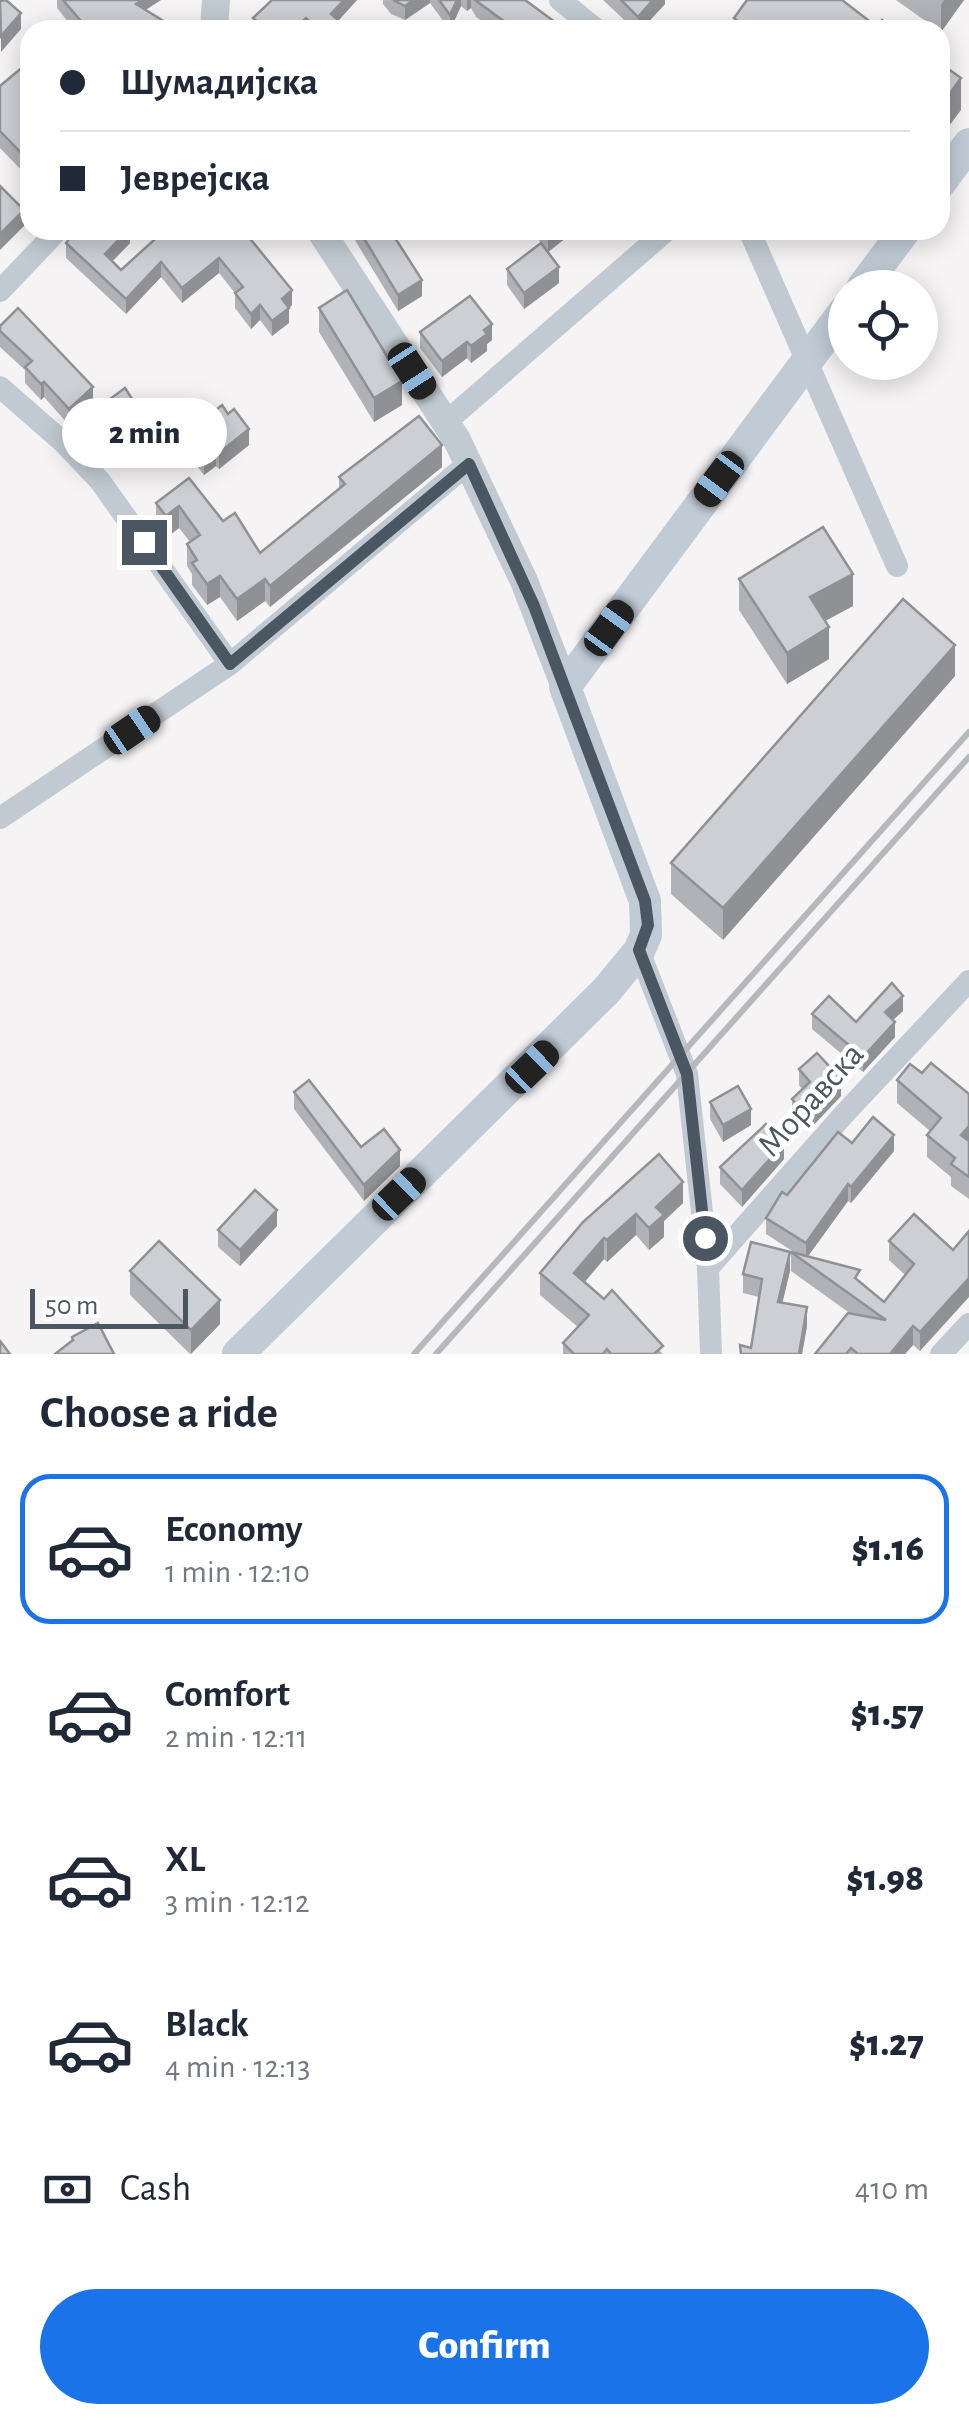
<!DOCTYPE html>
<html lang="en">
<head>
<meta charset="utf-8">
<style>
  :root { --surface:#fff; --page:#f2f2f3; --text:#1f2937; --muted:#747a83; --line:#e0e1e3; --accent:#1a73e8 }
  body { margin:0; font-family:"Alegreya Sans",sans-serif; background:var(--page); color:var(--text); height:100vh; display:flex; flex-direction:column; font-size:38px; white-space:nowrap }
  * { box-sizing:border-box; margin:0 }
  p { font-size:32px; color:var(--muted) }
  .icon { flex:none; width:55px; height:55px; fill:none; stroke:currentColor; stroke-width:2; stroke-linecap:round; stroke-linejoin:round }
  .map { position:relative; height:1354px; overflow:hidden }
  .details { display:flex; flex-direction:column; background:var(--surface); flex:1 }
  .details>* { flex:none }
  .top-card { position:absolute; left:20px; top:20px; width:930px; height:220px; border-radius:30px; box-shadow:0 5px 25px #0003; display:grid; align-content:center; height:220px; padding:0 40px; background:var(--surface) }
  .controls { position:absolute; left:828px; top:270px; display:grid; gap:20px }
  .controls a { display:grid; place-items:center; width:110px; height:110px; border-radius:50%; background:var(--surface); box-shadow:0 5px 25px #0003; font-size:50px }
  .scale { position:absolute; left:30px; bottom:25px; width:158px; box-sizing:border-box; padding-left:10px; border:5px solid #4a5661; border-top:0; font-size:28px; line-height:35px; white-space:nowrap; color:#4a5661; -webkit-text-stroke:8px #fff; paint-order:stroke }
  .end { position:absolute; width:45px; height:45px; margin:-22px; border:12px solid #4a5661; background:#fff; box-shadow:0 0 0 5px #fff }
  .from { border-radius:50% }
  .bubble { position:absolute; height:70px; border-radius:35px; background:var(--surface); box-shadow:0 5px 25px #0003; font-size:32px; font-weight:800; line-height:70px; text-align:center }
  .car { position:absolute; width:30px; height:60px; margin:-30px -15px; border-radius:12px; box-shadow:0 0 8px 2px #0007; background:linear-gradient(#222 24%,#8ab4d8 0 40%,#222 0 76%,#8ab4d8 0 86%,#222 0) }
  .top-card b { display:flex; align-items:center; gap:35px; height:95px; font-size:38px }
  .top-card b+b { border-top:2px solid var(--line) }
  .top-card i { width:25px; height:25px; background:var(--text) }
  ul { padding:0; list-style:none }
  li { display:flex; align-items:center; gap:30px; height:150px; margin:0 20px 15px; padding:0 20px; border:5px solid transparent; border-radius:30px }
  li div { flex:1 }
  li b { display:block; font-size:38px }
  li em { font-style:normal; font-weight:800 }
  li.selected { border-color:var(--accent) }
  li>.icon { width:90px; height:90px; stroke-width:1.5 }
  h2 { padding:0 40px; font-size:45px; line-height:120px }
  .pay { display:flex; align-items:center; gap:25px; height:110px; padding:0 40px; font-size:38px }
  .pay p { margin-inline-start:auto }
  .cta { display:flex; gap:20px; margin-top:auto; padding:20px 40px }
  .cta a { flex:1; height:115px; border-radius:60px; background:var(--accent); color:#fff; font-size:40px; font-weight:800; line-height:115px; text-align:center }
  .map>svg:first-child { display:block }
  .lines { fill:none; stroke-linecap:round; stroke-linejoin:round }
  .minor { stroke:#c1cad2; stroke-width:22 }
  .tertiary { stroke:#c1cad2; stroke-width:28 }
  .secondary { stroke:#c1cbd6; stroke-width:32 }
  .rail { stroke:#b5b8bd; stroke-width:6 }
  .wall { fill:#b0b2b7 }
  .shaded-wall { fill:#909195 }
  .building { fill:#cdcfd5; stroke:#909195; stroke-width:2.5 }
  .route { stroke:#4a5661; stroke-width:12 }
  .labels { text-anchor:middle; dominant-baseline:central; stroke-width:9; stroke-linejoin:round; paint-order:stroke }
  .street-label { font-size:35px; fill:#4a5661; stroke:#fff }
</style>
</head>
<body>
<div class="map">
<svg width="969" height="1354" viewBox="0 0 969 1354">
  <rect width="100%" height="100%" fill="#f5f3f3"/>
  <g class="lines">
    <g class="minor">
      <polyline points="560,0 597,30"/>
      <polyline points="749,230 897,566"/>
      <polyline points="0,291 58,230"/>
      <polyline points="0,387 63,442 100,481 230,664"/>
      <polyline points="446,422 667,230"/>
      <polyline points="0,818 230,664 469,463"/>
      <polyline points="639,951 687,1074 708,1268 711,1354"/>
      <polyline points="708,1268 846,1112 969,981"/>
      <polyline points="941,1354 969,1324"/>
    </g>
    <g class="tertiary">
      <polyline points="214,30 216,0"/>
      <polyline points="320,230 457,440 524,581 565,687"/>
    </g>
    <g class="secondary">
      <polyline points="940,183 969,144"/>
      <polyline points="862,288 905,230"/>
      <polyline points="238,1354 606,991 639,951 646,935 645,901 565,687 845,310"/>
    </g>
    <g class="rail">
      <polyline points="414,1354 969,732"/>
      <polyline points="436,1354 969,757"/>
    </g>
  </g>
  <g class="wall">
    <polygon points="57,0 161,0 73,28 57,8"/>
    <polygon points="357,0 338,21 338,30 246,30 253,26 253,18"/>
    <polygon points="383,0 525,0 555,30 495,30 476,17 471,8 467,11 461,6 450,30 430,3 405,20 391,14 383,4"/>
    <polygon points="603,0 665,0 665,4 641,30 635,30"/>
    <polygon points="896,0 964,0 941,32"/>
    <polygon points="734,18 877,27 895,30 734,30"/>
    <polygon points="30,61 30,179 0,148 0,86"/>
    <polygon points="130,230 130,243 112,261 121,270 243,230 292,305 289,308 289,323 272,336 260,320 251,329 235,308 235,293 219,273 182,303 161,277 126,314 66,258 66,243"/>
    <polygon points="353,230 390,230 422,296 398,311 353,237"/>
    <polygon points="531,230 576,230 548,252 559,283 524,309 507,285 507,269 541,243"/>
    <polygon points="319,308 402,405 374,422 319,332"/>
    <polygon points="0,326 93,403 69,425 44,397 41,400 25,383 25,370 0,347"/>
    <polygon points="420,332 492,340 487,344 487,351 471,363 467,358 442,377 420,348"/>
    <polygon points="110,399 158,440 128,464 110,441 110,426 115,421 110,414"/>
    <polygon points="185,435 249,445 219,469 216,466 204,475 185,451"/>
    <polygon points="442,467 270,607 265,601 237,621 220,597 207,605 192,585 192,574 187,566 187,544 190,542 179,528 166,538 156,525 156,503 189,478 223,521 260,553 339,488 339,477"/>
    <polygon points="739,579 853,606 825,621 829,659 787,684 739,610"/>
    <polygon points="955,676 723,940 671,894 671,863"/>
    <polygon points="903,1011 893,1020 895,1037 863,1072 812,1029 812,1014 856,1022"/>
    <polygon points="799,1069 841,1096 807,1132 792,1115 792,1099 802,1089 799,1085"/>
    <polygon points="922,1073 969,1094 969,1199 951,1186 951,1177 927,1157 927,1135 930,1131 897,1103 897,1080"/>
    <polygon points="294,1092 361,1147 400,1166 364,1201 294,1109"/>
    <polygon points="710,1102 751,1125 723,1142 710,1119"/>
    <polygon points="852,1143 894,1151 851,1203 848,1201 808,1256 860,1282 884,1302 905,1275 889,1260 889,1241 953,1250 920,1351 913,1345 905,1354 815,1354 851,1314 791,1271 791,1252 797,1254 766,1234 766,1218 787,1195"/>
    <polygon points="784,1159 742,1207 720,1184 720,1167"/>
    <polygon points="683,1203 664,1221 664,1237 649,1250 636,1235 607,1262 604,1259 585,1282 663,1354 563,1354 563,1343 578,1327 540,1295 540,1273 583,1222"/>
    <polygon points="277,1226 240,1266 218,1247 218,1230"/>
    <polygon points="130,1271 220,1324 190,1354 130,1295"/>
    <polygon points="790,1271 782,1303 807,1326 802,1354 740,1354 751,1348 759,1297 743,1293 743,1274"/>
  </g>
  <g class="shaded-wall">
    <polygon points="142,0 161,0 144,11 136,4"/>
    <polygon points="344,0 357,0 338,21 338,30 329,30 331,14"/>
    <polygon points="413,0 430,0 430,3 405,20 405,6"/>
    <polygon points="457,0 461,0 461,6 450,30 450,15"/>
    <polygon points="467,0 471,0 471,8 467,11"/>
    <polygon points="653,0 665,0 665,4 641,30 638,30 638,17"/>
    <polygon points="944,0 964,0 941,32 941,5"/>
    <polygon points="21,13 21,29 1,52 1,36"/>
    <polygon points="306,18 306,30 294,30"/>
    <polygon points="961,78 961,110 940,138 940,107"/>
    <polygon points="24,210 24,226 0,250 0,234"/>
    <polygon points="128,230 130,230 130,243 105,269 105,254"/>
    <polygon points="556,230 576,230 548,252 548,237"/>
    <polygon points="219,258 219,273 182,303 182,288"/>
    <polygon points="161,262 161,277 126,314 126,299"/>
    <polygon points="559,267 559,283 524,309 524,293"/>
    <polygon points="422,280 422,296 398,311 398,295"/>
    <polygon points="292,290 292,305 289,308 289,323 272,336 272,321 282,299"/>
    <polygon points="260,305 260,320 251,329 251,314"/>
    <polygon points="492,324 492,340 487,344 487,351 471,363 471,346 484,330"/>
    <polygon points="467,342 467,358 442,377 442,361"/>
    <polygon points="402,381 402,405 374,422 374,398"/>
    <polygon points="44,382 44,397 41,400 41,384"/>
    <polygon points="93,387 93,403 69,425 69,409"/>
    <polygon points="158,426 158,440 128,464 128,449"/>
    <polygon points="249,429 249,445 219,469 219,453"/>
    <polygon points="442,445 442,467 270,607 270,586"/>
    <polygon points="216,449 216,466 204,475 204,459"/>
    <polygon points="179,506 179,528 166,538 166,516"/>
    <polygon points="853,574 853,606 810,629 810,597"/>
    <polygon points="220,576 220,597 207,605 207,584"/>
    <polygon points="265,579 265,601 237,621 237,599"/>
    <polygon points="829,627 829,659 787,684 787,653"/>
    <polygon points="955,645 955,676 723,940 723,908"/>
    <polygon points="903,996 903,1011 885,1027 885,1012"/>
    <polygon points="895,1022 895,1037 863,1072 863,1057"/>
    <polygon points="841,1079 841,1096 807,1132 807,1116"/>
    <polygon points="751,1109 751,1125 723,1142 723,1125"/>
    <polygon points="969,1126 969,1148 961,1135"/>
    <polygon points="894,1135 894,1151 851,1203 851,1187"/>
    <polygon points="784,1143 784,1159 742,1207 742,1190"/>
    <polygon points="400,1150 400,1166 364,1201 364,1185"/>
    <polygon points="683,1182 683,1203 664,1221 664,1237 649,1250 649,1228 656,1207"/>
    <polygon points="848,1184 848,1201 806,1259 806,1243"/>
    <polygon points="277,1210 277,1226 240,1266 240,1250"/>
    <polygon points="636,1214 636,1235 607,1262 607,1240"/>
    <polygon points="604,1238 604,1259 574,1294 574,1273"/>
    <polygon points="790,1252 790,1271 778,1321 778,1302"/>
    <polygon points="969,1278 969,1297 920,1351 920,1332"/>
    <polygon points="220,1300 220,1324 191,1354 191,1330"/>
    <polygon points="807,1307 807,1326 802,1354 799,1354"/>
    <polygon points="913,1326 913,1345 905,1354 890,1354"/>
  </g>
  <g class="building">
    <polygon points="6,0 21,13 1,36 0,1"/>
    <polygon points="63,0 142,0 136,4 178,30 71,30 80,20"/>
    <polygon points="272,0 344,0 331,14 338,20 329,30 318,30 306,18 294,30 246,30 259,23 253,18"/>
    <polygon points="393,0 413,0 405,6"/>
    <polygon points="439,0 457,0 450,15"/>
    <polygon points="475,0 525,0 555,22 549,30 516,30"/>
    <polygon points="621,0 653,0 638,17"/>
    <polygon points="747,0 842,0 877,27 882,20 895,30 749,30 734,18"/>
    <polygon points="30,61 30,162 0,131 0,86"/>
    <polygon points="940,63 961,78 940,107"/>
    <polygon points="0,186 24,210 0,234"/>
    <polygon points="76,230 128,230 105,254 121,270 165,230 243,230 292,290 282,299 289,308 272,321 260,305 251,314 235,293 243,287 219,258 182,288 161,262 126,299 66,243"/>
    <polygon points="359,230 390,230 422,280 398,295"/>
    <polygon points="543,230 556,230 548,237"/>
    <polygon points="541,243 559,267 524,293 507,269"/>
    <polygon points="347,290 402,381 374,398 319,308"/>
    <polygon points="470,296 492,324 484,330 487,334 471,346 467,342 442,361 420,332"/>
    <polygon points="18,308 93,387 69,409 44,382 41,384 25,367 32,361 0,331 0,326"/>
    <polygon points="125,388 136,405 140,402 158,426 128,449 110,426 122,416 110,399"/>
    <polygon points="222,405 228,414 234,409 249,429 219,453 216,449 204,459 185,435"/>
    <polygon points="419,416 442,445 270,586 265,579 237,599 220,576 207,584 192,563 197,560 187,544 200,535 179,506 166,516 156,503 189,478 223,521 235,513 260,553 345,484 339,477"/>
    <polygon points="823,527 853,574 810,597 829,627 787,653 739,579"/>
    <polygon points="903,599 955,645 723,908 671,863"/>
    <polygon points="892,983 903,996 885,1012 895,1022 863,1057 812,1014 829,996 856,1022"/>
    <polygon points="817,1053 841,1079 807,1116 792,1099 810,1082 799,1069"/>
    <polygon points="931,1063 969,1094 969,1126 961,1135 969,1141 969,1177 951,1164 955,1158 927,1135 941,1118 897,1080 910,1064 922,1073"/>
    <polygon points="309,1080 361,1147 384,1129 400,1150 364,1185 294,1092"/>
    <polygon points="738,1086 751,1109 723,1125 710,1102"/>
    <polygon points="873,1117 894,1135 851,1187 848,1184 806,1243 766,1218 782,1192 787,1195 838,1132 852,1143"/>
    <polygon points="766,1124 784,1143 742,1190 720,1167"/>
    <polygon points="659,1154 683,1182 656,1207 664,1215 649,1228 636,1214 607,1240 604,1238 574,1273 604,1299 612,1290 663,1346 654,1354 611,1354 607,1349 603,1354 574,1354 563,1343 589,1315 540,1273 583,1222"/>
    <polygon points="255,1190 277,1210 240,1250 218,1230"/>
    <polygon points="914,1214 953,1250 969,1231 969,1278 920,1332 913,1326 890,1354 858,1354 851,1348 846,1354 815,1354 848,1313 886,1320 791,1252 860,1270 855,1278 884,1302 914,1264 889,1241"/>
    <polygon points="159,1241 220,1300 191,1330 130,1271"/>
    <polygon points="751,1242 790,1252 778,1302 807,1307 799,1354 741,1354 740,1345 751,1348 762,1279 743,1274"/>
    <polygon points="98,1323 114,1354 55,1354 73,1340 72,1337"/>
    <polygon points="0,1341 10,1354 0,1354"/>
  </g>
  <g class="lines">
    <polyline class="route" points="144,542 230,664 469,464 534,606 645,901 648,925 639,950 687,1074 705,1238"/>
  </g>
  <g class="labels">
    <g class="street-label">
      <text transform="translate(811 1100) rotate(-48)">Моравска</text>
    </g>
  </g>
</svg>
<div class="controls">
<a><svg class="icon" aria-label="locate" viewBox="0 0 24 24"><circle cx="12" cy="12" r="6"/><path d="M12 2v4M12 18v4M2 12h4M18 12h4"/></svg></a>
</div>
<div class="scale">50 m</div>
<i class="end from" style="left:705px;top:1238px"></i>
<i class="end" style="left:144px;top:542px"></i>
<div class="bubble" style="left:62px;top:398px;width:165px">2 min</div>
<i class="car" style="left:412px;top:371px;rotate:147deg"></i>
<i class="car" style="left:719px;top:479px;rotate:217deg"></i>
<i class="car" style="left:609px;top:628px;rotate:36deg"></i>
<i class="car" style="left:132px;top:730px;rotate:56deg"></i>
<i class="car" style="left:532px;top:1067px;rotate:46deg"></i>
<i class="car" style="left:399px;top:1194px;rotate:46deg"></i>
<div class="top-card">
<b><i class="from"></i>Шумадијска</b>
<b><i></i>Јеврејска</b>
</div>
</div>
<section class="details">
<h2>Choose a ride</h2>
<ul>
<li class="selected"><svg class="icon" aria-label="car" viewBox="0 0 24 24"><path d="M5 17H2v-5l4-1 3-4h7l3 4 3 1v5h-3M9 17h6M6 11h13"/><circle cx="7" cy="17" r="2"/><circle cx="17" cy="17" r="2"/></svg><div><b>Economy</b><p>1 min · 12:10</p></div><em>$1.16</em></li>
<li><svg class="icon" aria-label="car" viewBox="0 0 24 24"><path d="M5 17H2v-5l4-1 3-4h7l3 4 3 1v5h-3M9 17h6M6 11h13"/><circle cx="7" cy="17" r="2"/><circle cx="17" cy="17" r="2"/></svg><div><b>Comfort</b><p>2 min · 12:11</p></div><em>$1.57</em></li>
<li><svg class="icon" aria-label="car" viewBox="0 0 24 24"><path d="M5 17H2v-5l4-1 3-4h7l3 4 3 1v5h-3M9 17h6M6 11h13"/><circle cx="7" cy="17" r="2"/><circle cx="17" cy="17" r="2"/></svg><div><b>XL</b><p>3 min · 12:12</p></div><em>$1.98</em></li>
<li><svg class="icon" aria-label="car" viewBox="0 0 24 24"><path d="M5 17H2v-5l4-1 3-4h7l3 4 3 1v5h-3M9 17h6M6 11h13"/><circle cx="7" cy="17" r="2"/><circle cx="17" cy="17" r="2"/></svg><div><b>Black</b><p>4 min · 12:13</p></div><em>$1.27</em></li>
</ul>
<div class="pay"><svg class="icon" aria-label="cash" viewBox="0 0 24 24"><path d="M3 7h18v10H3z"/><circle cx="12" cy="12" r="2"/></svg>Cash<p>410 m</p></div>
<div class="cta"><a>Confirm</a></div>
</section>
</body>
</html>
